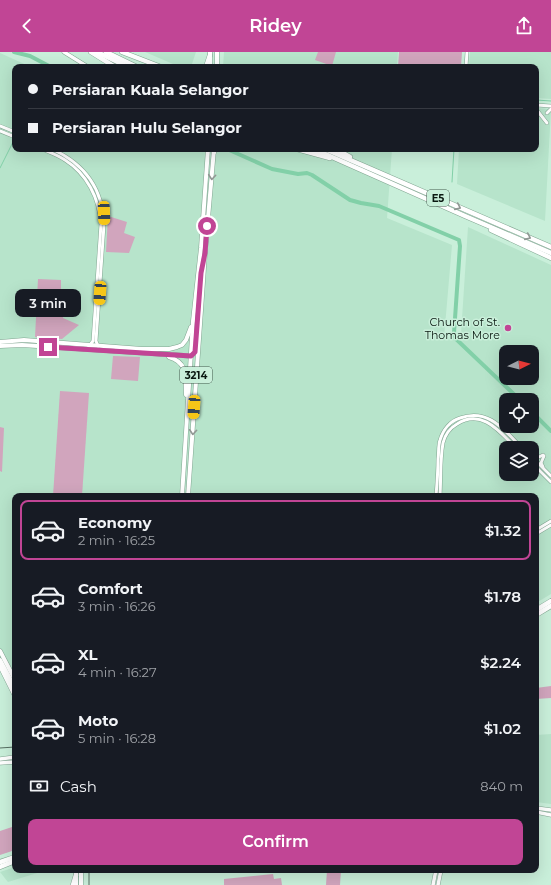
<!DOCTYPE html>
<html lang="en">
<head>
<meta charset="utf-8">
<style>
  :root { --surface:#171b24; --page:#20242c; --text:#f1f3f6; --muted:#9ea1a6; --line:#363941; --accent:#c14595 }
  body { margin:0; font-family:Montserrat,sans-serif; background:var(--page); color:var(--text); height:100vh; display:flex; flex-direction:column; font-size:15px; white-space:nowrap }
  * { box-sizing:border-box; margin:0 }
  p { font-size:13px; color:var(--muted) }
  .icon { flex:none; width:22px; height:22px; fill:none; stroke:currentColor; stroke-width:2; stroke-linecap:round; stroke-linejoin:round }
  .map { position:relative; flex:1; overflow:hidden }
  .side { position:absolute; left:12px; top:441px; width:527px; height:380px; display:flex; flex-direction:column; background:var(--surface); border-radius:8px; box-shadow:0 4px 16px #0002 }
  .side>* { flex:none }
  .hud { position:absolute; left:12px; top:12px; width:527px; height:88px; border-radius:8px; box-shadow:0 4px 16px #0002; display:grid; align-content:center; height:88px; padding:0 16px; background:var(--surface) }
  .needle { width:26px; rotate:84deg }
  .tools { position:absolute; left:499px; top:293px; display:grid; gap:8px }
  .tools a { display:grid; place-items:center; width:40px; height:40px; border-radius:8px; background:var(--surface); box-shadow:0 4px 16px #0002; font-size:20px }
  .end { position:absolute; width:18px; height:18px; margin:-9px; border:5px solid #c14595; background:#fff; box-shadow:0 0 0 2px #fff }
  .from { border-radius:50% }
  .bubble { position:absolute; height:28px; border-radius:8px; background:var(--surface); box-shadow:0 4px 16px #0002; font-size:13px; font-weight:600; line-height:28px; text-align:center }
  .car { position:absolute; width:12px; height:24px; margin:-12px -6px; border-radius:5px; box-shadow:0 0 3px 1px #0007; background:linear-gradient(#f5c518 24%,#345 0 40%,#f5c518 0 76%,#345 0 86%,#f5c518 0) }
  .hud b { display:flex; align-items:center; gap:14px; height:38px; font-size:15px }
  .hud b+b { border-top:1px solid var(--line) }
  .hud i { width:10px; height:10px; background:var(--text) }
  ul { padding:7px 0 0; list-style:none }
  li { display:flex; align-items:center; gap:12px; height:60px; margin:0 8px 6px; padding:0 8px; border:2px solid transparent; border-radius:8px }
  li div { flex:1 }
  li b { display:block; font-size:15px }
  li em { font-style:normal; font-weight:600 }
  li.current { border-color:var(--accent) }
  li>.icon { width:36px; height:36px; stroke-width:1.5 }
  .pay { display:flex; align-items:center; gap:10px; height:44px; padding:0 16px; font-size:15px }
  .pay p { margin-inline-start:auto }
  .action { display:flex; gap:8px; margin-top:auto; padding:8px 16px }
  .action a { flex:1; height:46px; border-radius:8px; background:var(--accent); color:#fff; font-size:16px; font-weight:600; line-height:46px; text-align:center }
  header { display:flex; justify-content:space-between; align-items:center; height:52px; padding:0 16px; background:var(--accent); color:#fff; font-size:18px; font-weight:600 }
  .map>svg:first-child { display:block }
  .built { fill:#b7e4cb; fill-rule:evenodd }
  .green { fill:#d1a5bd }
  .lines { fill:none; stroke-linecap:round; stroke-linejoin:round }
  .stream { stroke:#82d0a8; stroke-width:1 }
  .river { stroke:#82d0a8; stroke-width:4 }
  .tertiary-casing { stroke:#81a591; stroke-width:4 }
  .secondary-casing { stroke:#81a591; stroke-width:4.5 }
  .primary-casing { stroke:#81a591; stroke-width:5 }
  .motorway-casing { stroke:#81a591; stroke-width:5.5 }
  .tertiary { stroke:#fff; stroke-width:3 }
  .secondary { stroke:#fff; stroke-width:3.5 }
  .primary { stroke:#fff; stroke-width:4 }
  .motorway { stroke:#fff; stroke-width:4.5 }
  .tram { stroke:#576f62; stroke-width:1 }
  .oneway { stroke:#919794 }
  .route { stroke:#c14595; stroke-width:5 }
  .poi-dot { fill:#c14595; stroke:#c9efda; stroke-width:1.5 }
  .labels { text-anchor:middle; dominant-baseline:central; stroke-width:3; stroke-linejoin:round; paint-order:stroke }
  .shield { fill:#c9efda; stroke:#43584d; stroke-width:1 }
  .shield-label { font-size:10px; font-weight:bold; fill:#0a1811 }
  .poi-label { font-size:11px; fill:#0a1811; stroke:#c9efda; text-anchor:end }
</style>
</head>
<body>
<header><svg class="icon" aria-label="back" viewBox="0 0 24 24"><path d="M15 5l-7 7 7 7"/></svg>Ridey<svg class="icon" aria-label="share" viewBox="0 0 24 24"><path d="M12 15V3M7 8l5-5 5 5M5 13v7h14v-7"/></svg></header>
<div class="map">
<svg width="551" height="833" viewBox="0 0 551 833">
  <rect width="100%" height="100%" fill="#c9efda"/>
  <g class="built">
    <polygon points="145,0 196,0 191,15 180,15"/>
    <polygon points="224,0 398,0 397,15 223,15"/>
    <polygon points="470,0 551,0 551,47 536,46 536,15 469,15"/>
    <path d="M0 1 31 15H15V97H392L387 166 452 193 444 286 461 282 468 175 551 213V542L536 551V444H15V618L9 621 0 604ZM506 300H532V326H506ZM506 348H532V374H506ZM506 396H532V422H506Z"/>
    <polygon points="536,56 551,57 545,169 457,132 459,97 536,97"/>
    <polygon points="551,682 551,752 536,750 536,683"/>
    <polygon points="15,815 15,818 47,818 8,830 0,820"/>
  </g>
  <g class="green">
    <polygon points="318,0 336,0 332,14 315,8"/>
    <polygon points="399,0 462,0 461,15 398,15"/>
    <polygon points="108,164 127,170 124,181 135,185 129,201 106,200"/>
    <polygon points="38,227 61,228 61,239 65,240 63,266 79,273 62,287 35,285"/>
    <polygon points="113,304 140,305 138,329 111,327"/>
    <polygon points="60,339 89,341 82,444 53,444"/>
    <polygon points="0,375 4,376 2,420 0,419"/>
    <polygon points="551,634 551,646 536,647 536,636"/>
    <polygon points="15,774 15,798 0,803 0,779"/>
    <polygon points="327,818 341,818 340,833 326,833"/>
    <polygon points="273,822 274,827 281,826 282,833 224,833 224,827"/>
  </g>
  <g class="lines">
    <g class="stream">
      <polyline points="536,48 551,49"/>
      <polyline points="0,116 13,90"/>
      <polyline points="452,130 454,97"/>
    </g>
    <g class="river">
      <polyline points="14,0 30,4 51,15"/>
      <polyline points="227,97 272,117 298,122 307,121 312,123 350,148 361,151 379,154 459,188 460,194 454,281 456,287 520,348"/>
      <polyline points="532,360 551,379"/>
    </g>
    <g class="tertiary-casing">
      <g id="tertiary">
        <polyline points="466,15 467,0"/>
        <polyline points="536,53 551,54"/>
        <polyline points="536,57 547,71"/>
        <polyline points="547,61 551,57"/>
        <polyline points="0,74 15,80"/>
        <polyline points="0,79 15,85"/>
        <path d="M42 97C49 100 58 103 65 108 87 122 99 146 101 172L93 289 89 294"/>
        <path d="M52 97C85 112 103 136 104 173L96 289 98 294"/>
        <polyline points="532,404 539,405 543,403"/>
        <polyline points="532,405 551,424"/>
        <polyline points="532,411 551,430"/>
        <polyline points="543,415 541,411 544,404"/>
        <path d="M436 444C437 432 438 419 438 407 439 401 438 394 440 388 443 378 450 369 460 366 489 356 504 378 522 396"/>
        <path d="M440 444C441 427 440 408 443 391 445 383 450 376 457 372 482 356 500 380 516 396"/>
        <polyline points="536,478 551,469"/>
        <polyline points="536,482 551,473"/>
      </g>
    </g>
    <g class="secondary-casing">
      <g id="secondary">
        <polyline points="64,0 88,15"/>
        <polyline points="0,707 15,705"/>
        <polyline points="0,711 15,710"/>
        <polyline points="536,756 551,758"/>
        <polyline points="536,760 551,763"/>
        <polyline points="433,833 436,818"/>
        <polyline points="438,833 441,818"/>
      </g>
    </g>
    <g class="primary-casing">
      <g id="primary">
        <polyline points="210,0 210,15"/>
        <polyline points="217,15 217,0"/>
        <polyline points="0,290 24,288 142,297 169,297 177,295 182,293 186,288 191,275"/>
        <polyline points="0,294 22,293 191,304"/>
        <polyline points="191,304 195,300 196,282"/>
        <path d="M169 305C189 311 185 326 186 343"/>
        <polyline points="182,444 193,269 201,196 208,97"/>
        <polyline points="188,444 205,201 214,97"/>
        <polyline points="0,599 15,628"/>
        <polyline points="0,608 15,636"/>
        <polyline points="0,614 15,644"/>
        <polyline points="76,818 76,833"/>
        <polyline points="81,818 81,833"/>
      </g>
    </g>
    <g class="motorway-casing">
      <g id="motorway">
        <polyline points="91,0 115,15"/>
        <polyline points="97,0 128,15"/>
        <polyline points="106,0 137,15"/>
        <polyline points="122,0 161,15"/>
        <polyline points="206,15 210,3"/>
        <polyline points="297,97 330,106"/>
        <polyline points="314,97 465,164 551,201"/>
        <polyline points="325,97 551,195"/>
        <polyline points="336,97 350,105"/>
        <polyline points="214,100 215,97"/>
        <polyline points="491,178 551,206"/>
        <polyline points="536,558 551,549"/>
        <polyline points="536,563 551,554"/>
        <polyline points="0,810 15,805"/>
        <polyline points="0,815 15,809"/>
        <polyline points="73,833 76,823"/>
      </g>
    </g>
    <use href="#tertiary" class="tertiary"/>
    <use href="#secondary" class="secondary"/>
    <use href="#primary" class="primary"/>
    <use href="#motorway" class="motorway"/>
    <g class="tram">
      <polyline points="0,696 15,695"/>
      <polyline points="89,818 89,833"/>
    </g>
  </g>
  <defs><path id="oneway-chevron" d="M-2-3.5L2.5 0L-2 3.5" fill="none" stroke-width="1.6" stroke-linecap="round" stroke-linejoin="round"/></defs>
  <g class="oneway">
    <use href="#oneway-chevron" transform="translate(212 125) rotate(95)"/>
    <use href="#oneway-chevron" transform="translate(458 155) rotate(24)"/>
    <use href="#oneway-chevron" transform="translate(528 185) rotate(24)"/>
    <use href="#oneway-chevron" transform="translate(193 380) rotate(94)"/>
  </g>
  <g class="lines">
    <polyline class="route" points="48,295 191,304 195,300 201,221 205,201 207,174"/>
  </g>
  <circle class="poi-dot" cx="508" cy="276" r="4"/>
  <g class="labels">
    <g class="shield">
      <rect x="427" y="138" width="22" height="16" rx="3"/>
      <rect x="180" y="315" width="32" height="16" rx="3"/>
    </g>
    <g class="shield-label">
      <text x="438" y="146">E5</text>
      <text x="196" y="323">3214</text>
    </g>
    <g class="poi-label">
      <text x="500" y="270">Church of St.<tspan x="500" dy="13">Thomas More</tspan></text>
    </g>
  </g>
</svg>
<div class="tools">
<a><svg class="needle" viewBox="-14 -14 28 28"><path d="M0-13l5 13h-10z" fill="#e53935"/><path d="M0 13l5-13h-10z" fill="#9ea1a6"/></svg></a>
<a><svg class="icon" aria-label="locate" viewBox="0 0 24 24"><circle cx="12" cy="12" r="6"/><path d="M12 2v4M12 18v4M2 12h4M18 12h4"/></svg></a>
<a><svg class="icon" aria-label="layers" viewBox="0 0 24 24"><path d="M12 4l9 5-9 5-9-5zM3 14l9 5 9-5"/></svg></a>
</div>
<i class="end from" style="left:207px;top:174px"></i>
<i class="end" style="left:48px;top:295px"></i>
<div class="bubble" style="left:15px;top:237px;width:66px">3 min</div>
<i class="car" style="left:104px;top:161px;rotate:178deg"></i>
<i class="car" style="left:100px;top:241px;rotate:184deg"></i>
<i class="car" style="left:194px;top:355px;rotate:184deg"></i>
<div class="hud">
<b><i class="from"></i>Persiaran Kuala Selangor</b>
<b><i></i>Persiaran Hulu Selangor</b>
</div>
<section class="side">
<ul>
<li class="current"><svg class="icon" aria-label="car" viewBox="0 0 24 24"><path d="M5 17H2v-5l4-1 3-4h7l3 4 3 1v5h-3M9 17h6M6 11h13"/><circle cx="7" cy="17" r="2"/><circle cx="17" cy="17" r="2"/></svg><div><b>Economy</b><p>2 min · 16:25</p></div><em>$1.32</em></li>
<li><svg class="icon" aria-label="car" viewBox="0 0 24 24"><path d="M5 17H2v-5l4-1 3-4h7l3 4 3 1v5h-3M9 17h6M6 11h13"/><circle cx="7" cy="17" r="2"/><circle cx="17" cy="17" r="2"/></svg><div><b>Comfort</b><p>3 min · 16:26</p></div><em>$1.78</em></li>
<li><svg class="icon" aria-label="car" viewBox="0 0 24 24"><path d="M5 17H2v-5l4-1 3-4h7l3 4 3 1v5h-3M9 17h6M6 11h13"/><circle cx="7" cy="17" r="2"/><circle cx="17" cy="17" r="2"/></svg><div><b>XL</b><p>4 min · 16:27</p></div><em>$2.24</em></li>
<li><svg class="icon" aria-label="car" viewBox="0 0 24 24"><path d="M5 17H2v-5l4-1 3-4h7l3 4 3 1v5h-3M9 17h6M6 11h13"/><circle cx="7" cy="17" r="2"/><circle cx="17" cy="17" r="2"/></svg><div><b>Moto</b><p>5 min · 16:28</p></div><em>$1.02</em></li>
</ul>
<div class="pay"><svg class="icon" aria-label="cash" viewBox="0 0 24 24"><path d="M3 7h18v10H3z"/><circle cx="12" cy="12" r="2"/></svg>Cash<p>840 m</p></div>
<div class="action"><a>Confirm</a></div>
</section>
</div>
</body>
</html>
